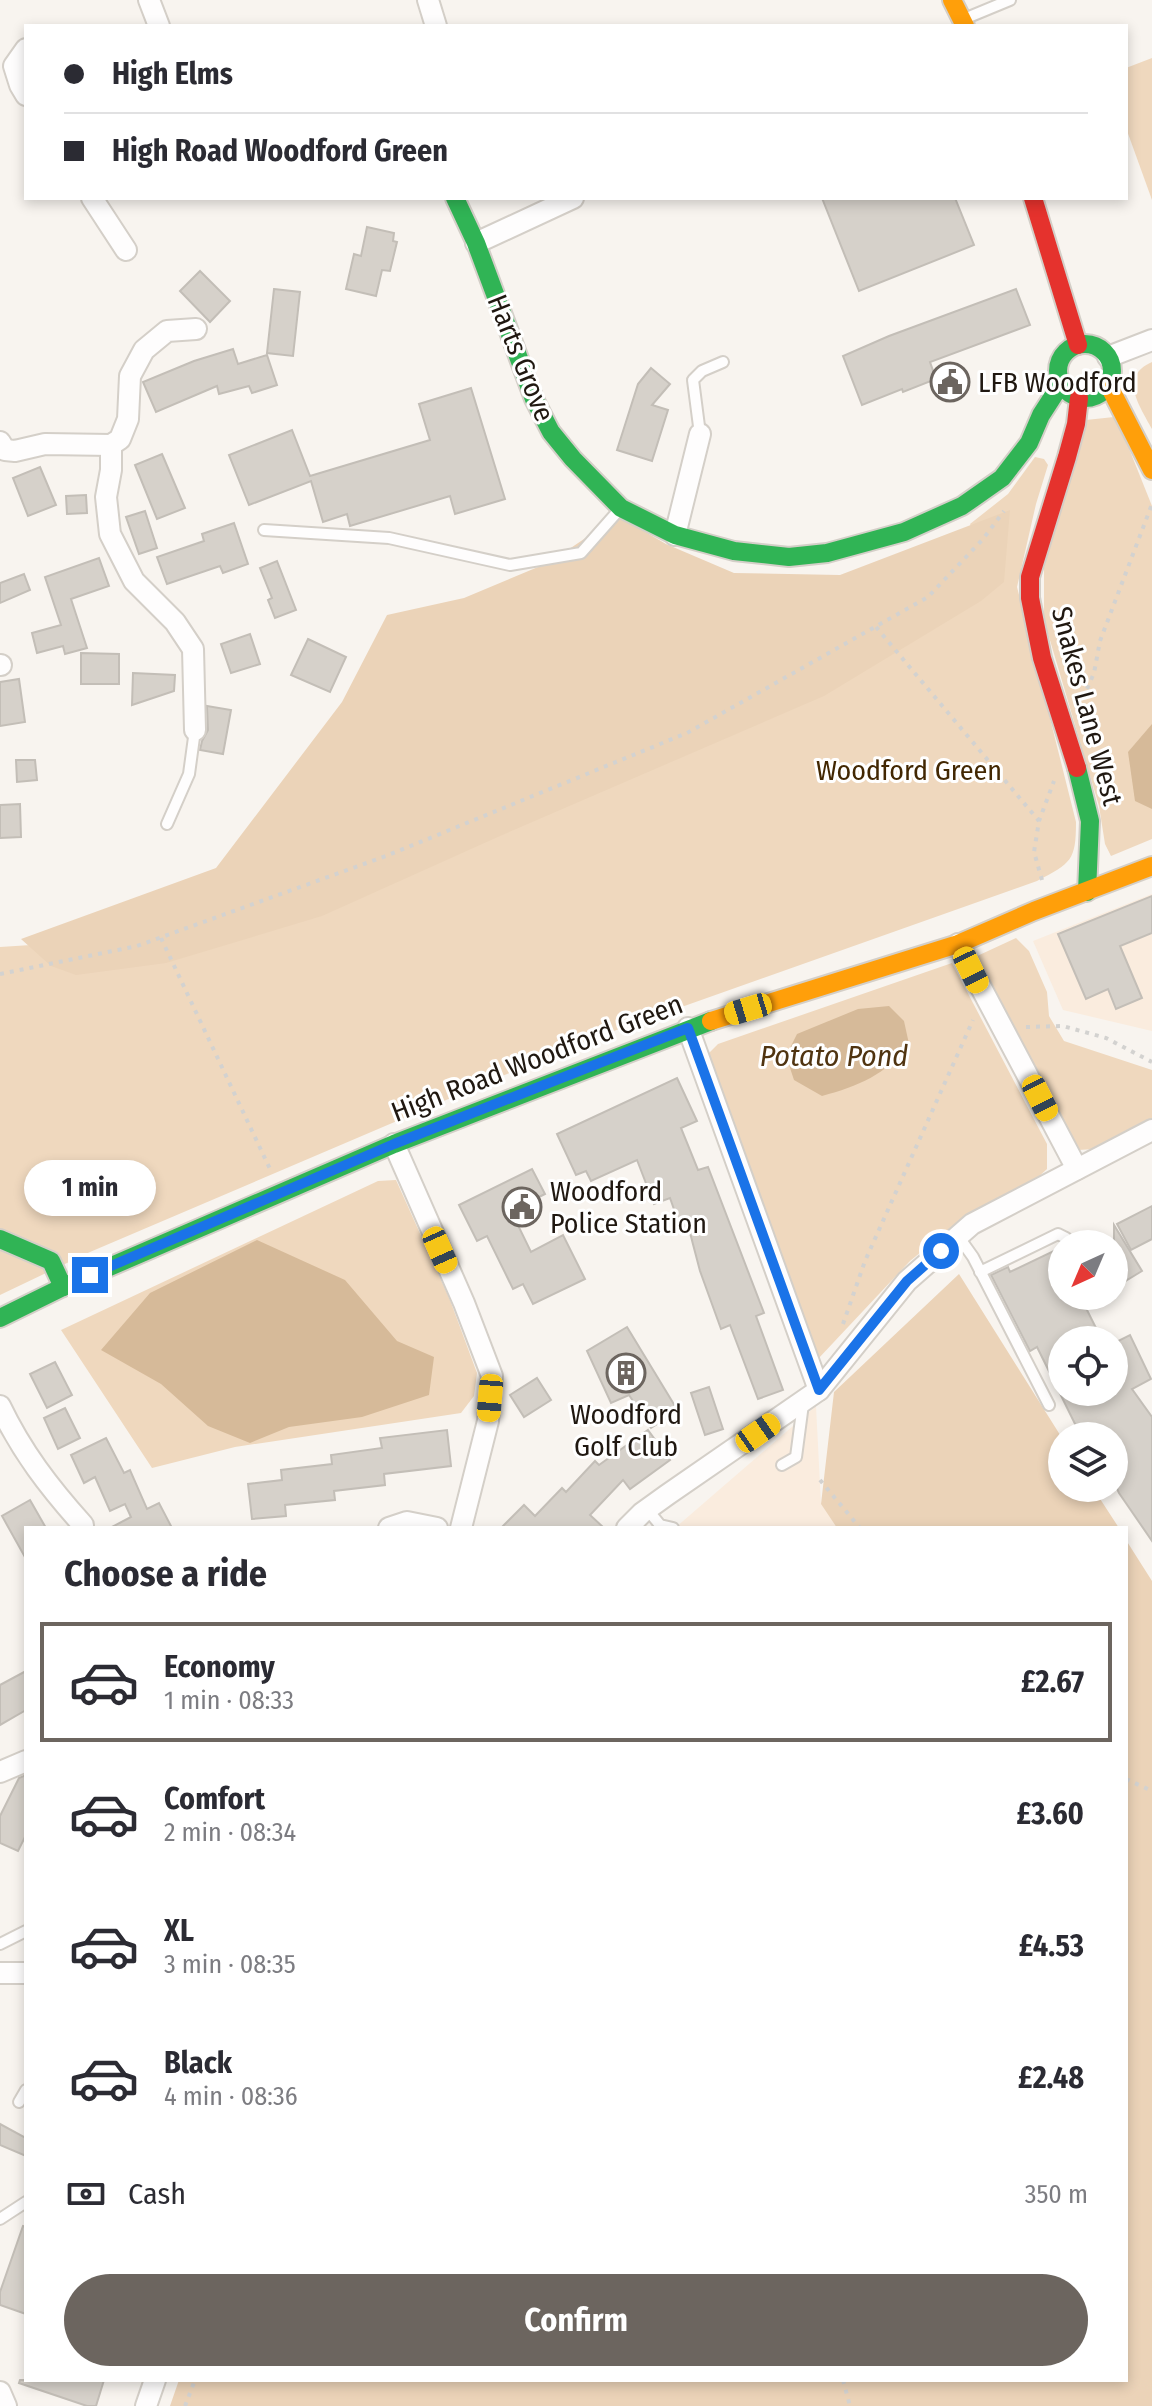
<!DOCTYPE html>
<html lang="en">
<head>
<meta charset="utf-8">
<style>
  :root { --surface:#fff; --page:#f2f2f3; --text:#2b2b33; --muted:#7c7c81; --line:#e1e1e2; --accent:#6c655f }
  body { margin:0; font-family:"Fira Sans Condensed",sans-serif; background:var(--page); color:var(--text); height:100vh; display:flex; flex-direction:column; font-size:30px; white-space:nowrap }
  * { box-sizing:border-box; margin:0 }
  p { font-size:26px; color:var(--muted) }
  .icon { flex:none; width:44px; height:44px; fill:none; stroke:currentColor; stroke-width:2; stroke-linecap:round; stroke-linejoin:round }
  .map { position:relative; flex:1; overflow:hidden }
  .sheet { position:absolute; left:24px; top:1526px; width:1104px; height:856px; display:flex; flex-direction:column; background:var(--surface); border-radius:0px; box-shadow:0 4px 12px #0003 }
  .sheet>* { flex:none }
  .banner { position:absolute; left:24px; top:24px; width:1104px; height:176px; border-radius:0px; box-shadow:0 4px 12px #0003; display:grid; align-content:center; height:176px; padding:0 40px; background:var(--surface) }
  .needle { width:52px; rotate:224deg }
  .tools { position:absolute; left:1048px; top:1230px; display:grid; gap:16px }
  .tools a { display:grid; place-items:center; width:80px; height:80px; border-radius:50%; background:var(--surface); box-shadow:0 4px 12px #0003; font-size:40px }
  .end { position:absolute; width:36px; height:36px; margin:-18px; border:10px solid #1a73e8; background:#fff; box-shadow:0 0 0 4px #fff }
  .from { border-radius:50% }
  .bubble { position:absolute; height:56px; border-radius:28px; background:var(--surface); box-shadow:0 4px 12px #0003; font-size:26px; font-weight:700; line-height:56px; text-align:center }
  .car { position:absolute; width:24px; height:48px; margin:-24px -12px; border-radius:10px; box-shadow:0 0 6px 2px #0007; background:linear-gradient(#f5c518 24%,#345 0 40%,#f5c518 0 76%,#345 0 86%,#f5c518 0) }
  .banner b { display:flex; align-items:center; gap:28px; height:76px; font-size:30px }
  .banner b+b { border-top:2px solid var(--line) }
  .banner i { width:20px; height:20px; background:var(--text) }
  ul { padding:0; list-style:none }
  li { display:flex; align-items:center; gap:24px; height:120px; margin:0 16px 12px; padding:0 24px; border:4px solid transparent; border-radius:0px }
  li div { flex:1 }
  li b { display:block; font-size:30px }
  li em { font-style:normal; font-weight:700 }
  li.on { border-color:var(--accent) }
  li>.icon { width:72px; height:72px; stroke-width:1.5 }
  h2 { padding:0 40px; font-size:36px; line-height:96px }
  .pay { display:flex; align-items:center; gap:20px; height:88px; padding:0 40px; font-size:30px }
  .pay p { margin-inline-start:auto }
  .action { display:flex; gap:16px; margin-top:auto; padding:16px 40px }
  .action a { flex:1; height:92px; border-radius:48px; background:var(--accent); color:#fff; font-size:32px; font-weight:700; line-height:92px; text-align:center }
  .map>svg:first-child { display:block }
  .built { fill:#faecde }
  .green { fill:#efd8be }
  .forest { fill:#ebd3b8 }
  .water { fill:#d6ba99 }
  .building { fill:#d6d1ca; stroke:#c3beb7; stroke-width:2 }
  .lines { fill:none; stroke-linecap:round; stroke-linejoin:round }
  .lane-casing { stroke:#d4cfc8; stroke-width:14 }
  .street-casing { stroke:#d4cfc8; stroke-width:24 }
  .fast-casing { stroke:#d4cfc8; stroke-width:22 }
  .slow-casing { stroke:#d4cfc8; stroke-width:22 }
  .jam-casing { stroke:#d4cfc8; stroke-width:22 }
  .path { stroke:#d3d2d0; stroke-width:4; stroke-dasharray:4 6; stroke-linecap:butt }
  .lane { stroke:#fefdfd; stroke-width:10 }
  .street { stroke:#fefdfd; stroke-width:20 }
  .fast { stroke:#30b455; stroke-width:18 }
  .slow { stroke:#ff9f0a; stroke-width:18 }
  .jam { stroke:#e5322d; stroke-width:18 }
  .route { stroke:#1a73e8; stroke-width:10 }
  .labels { text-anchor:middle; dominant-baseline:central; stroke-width:6; stroke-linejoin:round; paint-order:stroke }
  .street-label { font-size:28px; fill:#201811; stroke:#fff }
  .poi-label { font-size:28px; fill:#201811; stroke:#fff; text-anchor:start }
  .park-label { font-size:28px; fill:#422702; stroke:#fff }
  .water-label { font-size:30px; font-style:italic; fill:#503410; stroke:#fff }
</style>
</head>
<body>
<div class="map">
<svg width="1152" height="2406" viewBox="0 0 1152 2406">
  <rect width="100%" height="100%" fill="#f8f4ef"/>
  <g class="built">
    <polygon points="1152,894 1152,1031 1063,1010 1033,941"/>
    <polygon points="816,1406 821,1504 837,1528 675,1528"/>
  </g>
  <g class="green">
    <polygon points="1152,58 1152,200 1126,128 1126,68"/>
    <path d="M1152 362V429C1140 406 1118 377 1152 362Z"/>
    <polygon points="1114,417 1122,431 1152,506 1152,839 1111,856 1105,844 1099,806 1044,620 1044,568 1086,420"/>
    <path d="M1035 457 1044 459 1048 465 1036 504 1017 587 1076 822C1076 861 1071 863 1037 881L580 1043 90 1252 0 1295V947L93 941 976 538 970 524 1008 494Z"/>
    <polygon points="1016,938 1029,951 1047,992 1049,1016 1064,1041 1152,1070 1152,1120 1095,1149 1078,1150 975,957"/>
    <polygon points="952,963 1047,1144 1047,1169 1022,1192 974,1214 949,1229 910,1261 818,1359 708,1063 709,1053 718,1044"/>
    <polygon points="396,1180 450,1300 477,1373 474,1396 461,1413 235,1447 152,1468 61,1330 378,1181"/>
  </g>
  <g class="forest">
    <polygon points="1010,510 1004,582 981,601 824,696 500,836 322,916 166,963 76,975 51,966 21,939 216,868 342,702 387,615 464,598 550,562 618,516 666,544 734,573 840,575"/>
    <polygon points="959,1274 1062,1438 1062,1488 1093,1488 1119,1528 837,1528 821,1504 834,1392"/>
    <polygon points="1126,1540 1152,1581 1152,2406 170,2406 179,2380 1126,2380"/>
  </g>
  <g class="water">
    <polygon points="1152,724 1152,809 1135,801 1128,752"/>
    <path d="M889 1006 904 1021 909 1044C886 1075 858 1086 822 1096L794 1080 786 1056 797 1034 858 1009Z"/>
    <polygon points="257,1240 345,1280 397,1341 434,1357 429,1395 362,1417 289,1427 250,1443 208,1426 161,1384 101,1350 150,1293"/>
  </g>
  <g class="building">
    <polygon points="822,198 955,198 974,245 859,291"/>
    <polygon points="367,227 394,233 393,241 397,242 390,271 382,270 376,296 346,289 354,254 361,256"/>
    <polygon points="200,271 230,301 210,322 180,291"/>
    <polygon points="274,289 300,292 293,356 267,353"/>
    <polygon points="1016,289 1030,325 930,362 936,379 903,392 902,389 862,405 843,356 889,336"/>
    <polygon points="233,349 238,364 267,355 277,385 252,393 249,386 219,394 217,386 156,412 143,382 194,361"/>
    <polygon points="651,368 670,384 652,405 668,410 652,461 617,450 638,384"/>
    <polygon points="471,388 505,499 455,514 450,496 350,526 347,514 323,522 311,481 249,505 229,455 292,430 310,476 430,440 419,404"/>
    <polygon points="162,454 185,508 157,519 135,465"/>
    <polygon points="40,467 56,505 28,516 13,478"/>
    <polygon points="86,495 87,513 67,514 66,496"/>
    <polygon points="145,511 157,548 139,554 126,517"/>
    <polygon points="234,523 248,564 223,573 220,566 167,584 157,557 204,541 202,534"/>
    <polygon points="99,558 109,586 71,599 87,648 65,654 63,646 37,653 32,633 61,625 45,577"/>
    <polygon points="277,561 296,610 275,618 268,600 272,598 260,568"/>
    <polygon points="24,574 30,590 0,603 0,583"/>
    <polygon points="250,634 260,664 231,673 221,644"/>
    <polygon points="308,639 346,657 330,692 291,675"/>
    <polygon points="81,653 119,654 119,684 81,684"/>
    <polygon points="133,673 175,675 174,691 132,705"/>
    <polygon points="19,679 25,722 0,726 0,682"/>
    <polygon points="207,706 231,710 223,754 200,750 202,741 208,730"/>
    <polygon points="16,760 35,760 37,780 17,782"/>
    <polygon points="20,804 21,837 0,838 0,805"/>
    <polygon points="1152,896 1152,933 1120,946 1142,998 1116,1009 1108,989 1086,999 1058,934"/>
    <polygon points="677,1078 697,1121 681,1128 698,1170 708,1167 764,1313 756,1316 783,1390 758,1399 730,1325 721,1329 700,1271 689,1229 682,1232 670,1198 654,1204 637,1160 591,1181 586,1171 576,1175 557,1134"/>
    <polygon points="532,1169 545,1194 511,1211 531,1252 563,1235 585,1279 533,1304 523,1284 513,1289 487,1236 477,1241 459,1205"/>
    <polygon points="1152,1206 1152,1239 1131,1250 1117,1224"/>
    <polygon points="1114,1225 1142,1271 1114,1288"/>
    <polygon points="1062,1247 1062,1296 1080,1296 1102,1340 1062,1340 1062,1392 1114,1392 1114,1343 1130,1335 1151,1379 1132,1389 1152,1417 1152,1541 1119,1493 1114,1482 1114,1436 1085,1436 1076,1426 1037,1347 1030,1351 991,1275 1008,1267 1010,1272"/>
    <polygon points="627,1327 678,1411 651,1428 629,1395 611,1403 587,1351"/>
    <polygon points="55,1362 72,1395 47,1408 30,1374"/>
    <polygon points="537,1378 551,1400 524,1417 510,1395"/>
    <polygon points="709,1387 723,1429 705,1435 691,1393"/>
    <polygon points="65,1408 80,1438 58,1449 44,1418"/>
    <polygon points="447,1430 451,1466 384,1474 385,1485 334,1491 335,1500 285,1505 286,1516 252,1519 248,1484 282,1480 281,1470 332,1464 331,1455 382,1448 380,1438"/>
    <polygon points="648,1430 670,1460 630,1489 623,1480 590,1515 604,1528 501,1528 524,1505 535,1516 562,1488 566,1492 595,1461 599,1465"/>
    <polygon points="106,1438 124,1473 130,1470 147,1509 159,1503 172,1528 110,1528 131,1517 125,1504 110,1511 95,1477 84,1483 71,1455"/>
    <polygon points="30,1500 46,1528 26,1528 26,1559 2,1516"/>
    <polygon points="26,1671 26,1710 0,1725 0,1685"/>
    <polygon points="26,1775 26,1835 18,1851 0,1843 0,1816 19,1778"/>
    <polygon points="0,2124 26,2138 26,2156 0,2145"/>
    <polygon points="23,2226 26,2227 26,2314 0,2305 0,2292"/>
    <polygon points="20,2380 104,2380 96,2406 87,2406 19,2383"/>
  </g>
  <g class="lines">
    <g class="lane-casing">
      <g id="lane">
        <polyline points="964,19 1010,0"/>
        <polyline points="700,434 693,380 702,371 723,362"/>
        <polyline points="264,530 389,538 510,565 581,553 619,510"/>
        <polyline points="167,824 189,774 195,730"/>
        <polyline points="958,1236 973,1257 1049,1405"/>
        <polyline points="980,1272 1058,1234 1066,1238 1069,1244"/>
        <polyline points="782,1465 796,1457 803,1404"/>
        <polyline points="647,1509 660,1525 673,1528"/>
        <polyline points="0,1944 26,1931"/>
        <polyline points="19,2102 26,2090"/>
        <polyline points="0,2219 26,2202"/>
      </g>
    </g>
    <g class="street-casing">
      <g id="street">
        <polyline points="149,0 159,26"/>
        <polyline points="428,0 436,26"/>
        <polyline points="26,49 14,66 20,85 26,95"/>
        <polyline points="92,198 126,250"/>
        <polyline points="476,243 573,198"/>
        <polyline points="1108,357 1152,340"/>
        <polyline points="0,442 5,450 15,451 45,444 111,445 120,439 128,419 130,376 144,350 167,331 196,329"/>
        <polyline points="111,445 111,470 106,497 110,534 134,581 175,622 193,649 195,730"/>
        <polyline points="675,535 700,434"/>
        <polyline points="0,665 1,665"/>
        <polyline points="958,944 1077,1169"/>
        <polyline points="688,1028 819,1390"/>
        <polyline points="394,1144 464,1303 492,1376 488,1421 461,1528"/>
        <path d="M0 1406C22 1452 49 1487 83 1525"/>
        <polyline points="389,1528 407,1522 437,1528"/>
        <polyline points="627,1528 642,1513 667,1495 819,1390 907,1281 972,1224 1152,1130"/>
        <polyline points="0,1772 26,1761"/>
        <polyline points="0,1973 26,1973"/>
        <polyline points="0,2392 6,2406"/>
        <polyline points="146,2406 155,2380"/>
      </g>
    </g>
    <g class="fast-casing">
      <g id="fast">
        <polyline points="455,198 476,243 534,399 551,432 573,459 621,508 675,535 734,551 789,557 827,553 904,532 962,506 1002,478 1029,443 1041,415 1061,384"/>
        <circle cx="1085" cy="371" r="27"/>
        <polyline points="1077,768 1090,821 1087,892"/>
        <polyline points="0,1239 51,1261 63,1287"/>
        <polyline points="0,1318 63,1287 394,1144 711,1021"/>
      </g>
    </g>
    <g class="slow-casing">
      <g id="slow">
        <polyline points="952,0 965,26"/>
        <polyline points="1109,386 1152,470"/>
        <polyline points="711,1021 958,944 1034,911 1152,866"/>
      </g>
    </g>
    <g class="jam-casing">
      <g id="jam">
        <polyline points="1033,198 1078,345"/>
        <polyline points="1077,768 1042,658 1030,598 1030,577 1067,457 1076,424 1079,398"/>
      </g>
    </g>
    <g class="path">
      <polyline points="876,627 1039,821"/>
      <polyline points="1083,698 1094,673 1100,641 1152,504"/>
      <polyline points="1042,880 1034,852 1039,821 1054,781"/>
      <polyline points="161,938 270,1169"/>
      <polyline points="0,974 137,946 386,856 687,733 928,597 983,539 1004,511"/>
      <polyline points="1026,1027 1063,1026 1106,1038 1152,1062"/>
      <polyline points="843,1324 865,1261 973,1020"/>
      <polyline points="820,1480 860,1528"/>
      <polyline points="1126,1779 1152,1791"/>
      <polyline points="843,2380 850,2406"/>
      <polyline points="185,2406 195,2380"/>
    </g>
    <use href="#lane" class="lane"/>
    <use href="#street" class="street"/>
    <use href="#fast" class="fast"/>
    <use href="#slow" class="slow"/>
    <use href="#jam" class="jam"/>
  </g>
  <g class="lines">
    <polyline class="route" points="90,1275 394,1144 688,1028 819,1390 907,1281 941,1251"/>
  </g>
  <defs>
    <g id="civic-ring" transform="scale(2)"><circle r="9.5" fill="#fff" stroke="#6c655f" stroke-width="1.5"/><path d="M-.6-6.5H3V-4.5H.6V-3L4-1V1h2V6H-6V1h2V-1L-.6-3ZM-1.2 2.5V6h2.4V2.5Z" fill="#6c655f"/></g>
    <g id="building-ring" transform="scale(2)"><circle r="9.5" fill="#fff" stroke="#6c655f" stroke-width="1.5"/><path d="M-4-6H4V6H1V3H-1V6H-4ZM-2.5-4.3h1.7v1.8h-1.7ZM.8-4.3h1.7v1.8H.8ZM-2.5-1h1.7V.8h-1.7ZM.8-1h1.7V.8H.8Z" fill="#6c655f"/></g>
  </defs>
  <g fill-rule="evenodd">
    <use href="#civic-ring" x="950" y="382"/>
    <use href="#civic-ring" x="522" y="1207"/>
    <use href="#building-ring" x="626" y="1373"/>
  </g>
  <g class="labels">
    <g class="street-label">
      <text transform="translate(521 358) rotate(68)">Harts Grove</text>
      <text transform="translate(1087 706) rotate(75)">Snakes Lane West</text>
      <text transform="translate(537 1058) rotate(-21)">High Road Woodford Green</text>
    </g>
    <g class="poi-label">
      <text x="978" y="382">LFB Woodford</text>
      <text x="550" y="1191">Woodford<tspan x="550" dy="32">Police Station</tspan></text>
      <text x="626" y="1414" text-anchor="middle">Woodford<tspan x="626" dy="32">Golf Club</tspan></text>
    </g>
    <g class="park-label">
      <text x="909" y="770">Woodford Green</text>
    </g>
    <g class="water-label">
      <text x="834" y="1056">Potato Pond</text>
    </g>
  </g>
</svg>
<div class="tools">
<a><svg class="needle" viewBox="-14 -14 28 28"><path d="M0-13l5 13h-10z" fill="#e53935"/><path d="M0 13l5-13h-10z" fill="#7c7c81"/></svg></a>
<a><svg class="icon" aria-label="locate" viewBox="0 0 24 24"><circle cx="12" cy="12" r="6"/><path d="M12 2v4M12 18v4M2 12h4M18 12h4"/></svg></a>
<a><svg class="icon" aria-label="layers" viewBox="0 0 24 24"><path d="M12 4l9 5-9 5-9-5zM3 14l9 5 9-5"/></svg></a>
</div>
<i class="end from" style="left:941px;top:1251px"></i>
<i class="end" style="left:90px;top:1275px"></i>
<div class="bubble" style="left:24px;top:1160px;width:132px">1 min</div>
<i class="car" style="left:971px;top:970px;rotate:154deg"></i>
<i class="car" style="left:748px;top:1009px;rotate:253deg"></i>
<i class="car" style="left:1040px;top:1098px;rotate:153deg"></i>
<i class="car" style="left:440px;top:1250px;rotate:156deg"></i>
<i class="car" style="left:490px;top:1398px;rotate:185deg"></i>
<i class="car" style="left:758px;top:1433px;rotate:55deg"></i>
<div class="banner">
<b><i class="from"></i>High Elms</b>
<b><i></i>High Road Woodford Green</b>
</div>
<section class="sheet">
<h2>Choose a ride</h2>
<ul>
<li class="on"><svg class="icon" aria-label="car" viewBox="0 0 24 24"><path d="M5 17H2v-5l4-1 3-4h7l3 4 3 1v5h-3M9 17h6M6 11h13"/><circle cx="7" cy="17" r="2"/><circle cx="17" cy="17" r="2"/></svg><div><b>Economy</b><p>1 min · 08:33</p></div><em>£2.67</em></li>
<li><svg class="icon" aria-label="car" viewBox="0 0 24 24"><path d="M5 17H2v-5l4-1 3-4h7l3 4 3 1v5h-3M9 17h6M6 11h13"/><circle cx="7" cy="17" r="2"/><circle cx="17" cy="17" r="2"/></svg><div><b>Comfort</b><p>2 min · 08:34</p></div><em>£3.60</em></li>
<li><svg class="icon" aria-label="car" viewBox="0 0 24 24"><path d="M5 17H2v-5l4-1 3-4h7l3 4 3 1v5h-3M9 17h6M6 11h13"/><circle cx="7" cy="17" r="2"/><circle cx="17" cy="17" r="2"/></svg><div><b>XL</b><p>3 min · 08:35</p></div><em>£4.53</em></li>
<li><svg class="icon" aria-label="car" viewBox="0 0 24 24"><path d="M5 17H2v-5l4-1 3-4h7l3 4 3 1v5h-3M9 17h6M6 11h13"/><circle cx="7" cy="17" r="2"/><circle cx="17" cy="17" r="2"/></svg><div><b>Black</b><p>4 min · 08:36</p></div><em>£2.48</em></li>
</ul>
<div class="pay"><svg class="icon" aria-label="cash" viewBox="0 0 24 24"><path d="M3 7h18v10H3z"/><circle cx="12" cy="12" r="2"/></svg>Cash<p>350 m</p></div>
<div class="action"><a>Confirm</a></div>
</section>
</div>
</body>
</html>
